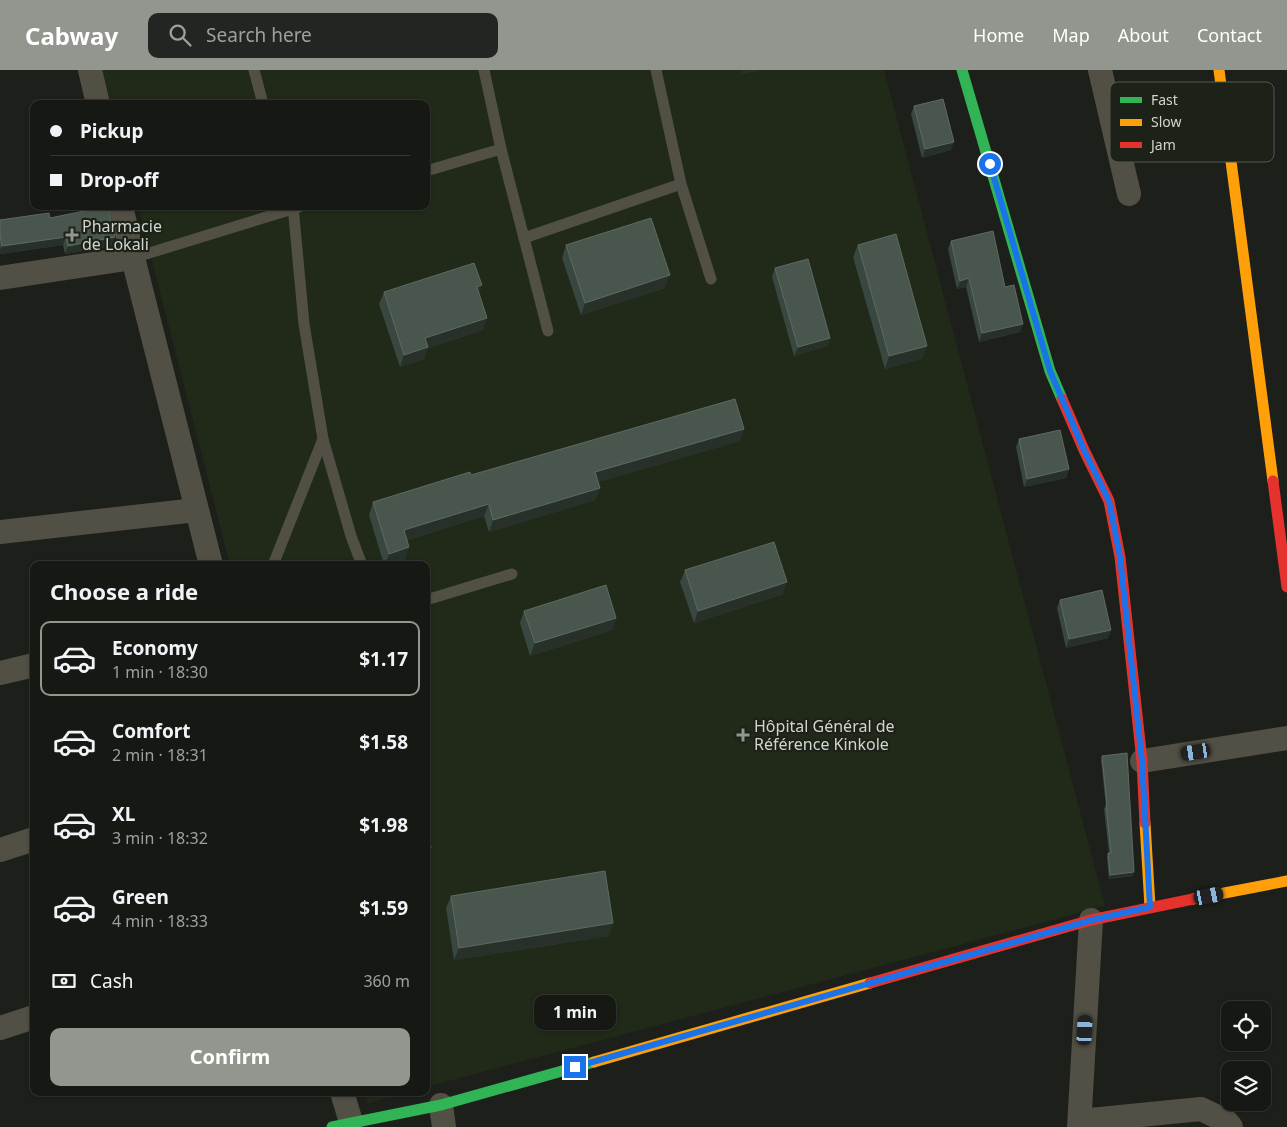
<!DOCTYPE html>
<html lang="en">
<head>
<meta charset="utf-8">
<style>
  :root { --surface:#161814; --page:#232522; --text:#f1f3f6; --muted:#9ea0a0; --line:#353734; --accent:#92968f }
  body { margin:0; font-family:"Noto Sans",sans-serif; background:var(--page); color:var(--text); height:100vh; display:flex; flex-direction:column; font-size:19px; white-space:nowrap }
  * { box-sizing:border-box; margin:0 }
  p { font-size:16px; color:var(--muted) }
  .icon { flex:none; width:28px; height:28px; fill:none; stroke:currentColor; stroke-width:2; stroke-linecap:round; stroke-linejoin:round }
  .map { position:relative; flex:1; overflow:hidden }
  .details { position:absolute; left:30px; top:491px; width:400px; height:535px; display:flex; flex-direction:column; background:var(--surface); border-radius:10px; box-shadow:0 1px 4px #0004,0 0 0 1px var(--line) }
  .details>* { flex:none }
  .hud { position:absolute; left:30px; top:30px; width:400px; height:110px; border-radius:10px; box-shadow:0 1px 4px #0004,0 0 0 1px var(--line); display:grid; align-content:center; height:110px; padding:0 20px; background:var(--surface) }
  .buttons { position:absolute; left:1221px; top:931px; display:grid; gap:10px }
  .buttons a { display:grid; place-items:center; width:50px; height:50px; border-radius:10px; background:var(--surface); box-shadow:0 1px 4px #0004,0 0 0 1px var(--line); font-size:25px }
  .end { position:absolute; width:22px; height:22px; margin:-11px; border:6px solid #1a73e8; background:#fff; box-shadow:0 0 0 2px #fff }
  .from { border-radius:50% }
  .bubble { position:absolute; height:35px; border-radius:10px; background:var(--surface); box-shadow:0 1px 4px #0004,0 0 0 1px var(--line); font-size:16px; font-weight:700; line-height:35px; text-align:center }
  .car { position:absolute; width:15px; height:30px; margin:-15px -8px; border-radius:6px; box-shadow:0 0 4px 1px #0007; background:linear-gradient(#222 24%,#8ab4d8 0 40%,#222 0 76%,#8ab4d8 0 86%,#222 0) }
  .hud b { display:flex; align-items:center; gap:18px; height:48px; font-size:19px }
  .hud b+b { border-top:1px solid var(--line) }
  .hud i { width:12px; height:12px; background:var(--text) }
  ul { padding:0; list-style:none }
  li { display:flex; align-items:center; gap:15px; height:75px; margin:0 10px 8px; padding:0 10px; border:2px solid transparent; border-radius:10px }
  li div { flex:1 }
  li b { display:block; font-size:19px }
  li em { font-style:normal; font-weight:700 }
  li.selected { border-color:var(--accent) }
  li>.icon { width:45px; height:45px; stroke-width:1.5 }
  h2 { padding:0 20px; font-size:22px; line-height:60px }
  .pay { display:flex; align-items:center; gap:12px; height:55px; padding:0 20px; font-size:19px }
  .pay p { margin-inline-start:auto }
  .cta { display:flex; gap:10px; margin-top:auto; padding:10px 20px }
  .cta a { flex:1; height:58px; border-radius:10px; background:var(--accent); color:#fff; font-size:20px; font-weight:700; line-height:58px; text-align:center }
  header { display:flex; align-items:center; gap:30px; box-sizing:border-box; height:70px; padding:0 25px; background:var(--accent); color:#fff }
  header strong { font-size:24px }
  nav { display:flex; gap:28px; margin-inline-start:auto; font-size:18px }
  .search { width:350px; height:45px; background:var(--page); display:flex; align-items:center; gap:12px; box-sizing:border-box; padding:0 18px; border-radius:10px; color:var(--muted); font-size:19px }
  .map>svg:first-child { display:block }
  .built { fill:#212919 }
  .lines { fill:none; stroke-linecap:round; stroke-linejoin:round }
  .lane { stroke:#525045; stroke-width:11 }
  .street { stroke:#525045; stroke-width:24 }
  .fast { stroke:#30b455; stroke-width:11 }
  .slow { stroke:#ff9f0a; stroke-width:11 }
  .jam { stroke:#e5322d; stroke-width:11 }
  .wall { fill:#38473f }
  .shaded-wall { fill:#27312a }
  .building { fill:#49564e; stroke:#5e6a62 }
  .route { stroke:#1a73e8; stroke-width:6 }
  .poi-dot { fill:#92968f; stroke:#1d2218; stroke-width:2 }
  .labels { text-anchor:middle; dominant-baseline:central; stroke-width:4.5; stroke-linejoin:round; paint-order:stroke }
  .poi-label { font-size:16px; fill:#d1d5ce; stroke:#1d2218; text-anchor:start }
  .key { fill:#1d2218; stroke:#53584f; stroke-width:1 }
  .key-label { font-size:14px; fill:#d1d5ce }
</style>
</head>
<body>
<header>
<strong>Cabway</strong>
<div class="search"><svg class="icon" aria-label="search" viewBox="0 0 24 24"><circle cx="10" cy="10" r="6"/><path d="M15 15l6 6"/></svg>Search here</div>
<nav><a>Home</a><a>Map</a><a>About</a><a>Contact</a></nav>
</header>
<div class="map">
<svg width="1287" height="1057" viewBox="0 0 1287 1057">
  <rect width="100%" height="100%" fill="#1d201a"/>
  <g class="built">
    <polygon points="102,0 884,0 1105,836 426,1017 426,495 230,495 138,136 426,136 426,34 111,34"/>
    <polygon points="365,1023 365,1022 406,1023 368,1033"/>
  </g>
  <g class="lines">
    <g class="lane">
      <polyline points="254,0 263,34"/>
      <polyline points="484,0 501,79 548,261"/>
      <polyline points="656,0 681,114 711,209"/>
      <polyline points="426,101 501,79"/>
      <polyline points="293,136 304,254 323,369 351,466 362,495"/>
      <polyline points="524,168 681,114"/>
      <polyline points="133,188 299,137"/>
      <polyline points="273,495 323,369"/>
      <polyline points="426,530 512,504"/>
    </g>
    <g class="street">
      <polyline points="90,0 98,34"/>
      <polyline points="1100,0 1129,124"/>
      <polyline points="121,136 133,188 211,495"/>
      <polyline points="0,208 133,188"/>
      <polyline points="0,462 196,440"/>
      <polyline points="0,603 34,595"/>
      <polyline points="1142,691 1287,668"/>
      <polyline points="0,780 34,769"/>
      <polyline points="0,958 34,947"/>
      <polyline points="342,1022 351,1052"/>
      <polyline points="441,1035 444,1057"/>
      <polyline points="1080,1051 1201,1039 1226,1051 1231,1057"/>
      <polyline points="1079,1057 1091,850"/>
    </g>
    <g class="fast">
      <polyline points="962,0 1050,301 1062,329"/>
      <polyline points="332,1057 441,1035 594,992"/>
    </g>
    <g class="slow">
      <polyline points="1219,0 1273,411"/>
      <polyline points="1145,753 1150,837"/>
      <polyline points="1193,829 1287,811"/>
      <polyline points="594,992 870,913"/>
    </g>
    <g class="jam">
      <polyline points="1062,329 1084,380 1109,431 1120,487 1142,691 1145,753"/>
      <polyline points="1273,411 1287,517"/>
      <polyline points="870,913 1091,850 1193,829"/>
    </g>
  </g>
  <g class="wall">
    <polygon points="914,36 951,80 922,88 911,44"/>
    <polygon points="50,148 115,167 112,176 65,184 63,175 0,184 0,150"/>
    <polygon points="951,171 1005,217 1023,254 1020,262 979,272 966,217 957,219 948,179"/>
    <polygon points="566,175 665,218 581,245 562,188"/>
    <polygon points="858,175 923,288 885,299 853,187"/>
    <polygon points="775,198 830,268 827,276 794,286 772,207"/>
    <polygon points="384,222 479,223 483,260 428,278 424,289 400,297 379,234"/>
    <polygon points="744,359 739,371 598,412 600,418 595,430 489,462 484,446 407,470 405,490 387,495 384,495 369,445 373,432 471,405"/>
    <polygon points="1019,369 1069,399 1066,408 1024,417 1016,377"/>
    <polygon points="685,500 783,524 694,553 680,512"/>
    <polygon points="1060,530 1111,560 1108,568 1066,578 1057,538"/>
    <polygon points="524,541 616,548 612,560 530,586 520,553"/>
    <polygon points="1102,686 1133,806 1109,809 1107,787 1109,783 1104,739 1106,736 1101,690"/>
    <polygon points="451,826 609,866 454,890 446,838"/>
  </g>
  <g class="shaded-wall">
    <polygon points="743,0 761,0 741,4"/>
    <polygon points="954,72 951,80 922,88 925,79"/>
    <polygon points="66,167 63,175 0,184 0,180 2,176"/>
    <polygon points="115,167 112,176 65,184 68,176"/>
    <polygon points="670,205 665,218 581,245 585,233"/>
    <polygon points="969,208 966,217 957,219 960,211"/>
    <polygon points="482,215 477,228 477,217"/>
    <polygon points="487,248 483,260 428,278 424,289 400,297 404,285 425,268"/>
    <polygon points="1023,254 1020,262 979,272 982,263"/>
    <polygon points="830,268 827,276 794,286 798,277"/>
    <polygon points="927,276 923,288 885,299 889,286"/>
    <polygon points="744,359 739,371 591,414 595,402"/>
    <polygon points="1069,399 1066,408 1024,417 1027,409"/>
    <polygon points="600,418 595,430 489,462 493,450"/>
    <polygon points="489,434 484,446 400,472 404,460"/>
    <polygon points="409,477 405,490 385,495 389,484"/>
    <polygon points="787,512 783,524 694,553 698,541"/>
    <polygon points="616,548 612,560 530,586 535,573"/>
    <polygon points="1111,560 1108,568 1066,578 1069,569"/>
    <polygon points="431,778 427,790 426,790 426,779"/>
    <polygon points="1134,802 1133,806 1109,809 1110,805"/>
    <polygon points="613,853 609,866 454,890 459,878"/>
  </g>
  <g class="building">
    <polygon points="943,29 954,72 925,79 914,36"/>
    <polygon points="108,136 115,167 68,176 66,167 2,176 0,165 0,150 49,143 50,148"/>
    <polygon points="651,148 670,205 585,233 566,175"/>
    <polygon points="993,161 1005,217 1014,215 1023,254 982,263 969,208 960,211 951,171"/>
    <polygon points="896,164 927,276 889,286 858,175"/>
    <polygon points="808,189 830,268 798,277 775,198"/>
    <polygon points="474,193 482,215 477,217 487,248 425,268 428,277 404,285 384,222"/>
    <polygon points="735,329 744,359 595,402 600,418 493,450 489,434 404,460 409,477 389,484 373,432 470,402 471,405"/>
    <polygon points="1060,360 1069,399 1027,409 1019,369"/>
    <polygon points="774,472 787,512 698,541 685,500"/>
    <polygon points="606,515 616,548 535,573 524,541"/>
    <polygon points="1102,520 1111,560 1069,569 1060,530"/>
    <polygon points="1127,683 1134,802 1110,805 1108,783 1111,783 1106,735 1107,735 1102,686"/>
    <polygon points="426,742 431,778 426,779"/>
    <polygon points="605,801 613,853 459,878 451,826"/>
  </g>
  <g class="lines">
    <polyline class="route" points="575,997 1092,850 1150,837 1142,691 1120,487 1109,431 1084,380 1050,301 990,94"/>
  </g>
  <g class="poi-dot">
    <path d="M69.5 157.5h5v5h5v5h-5v5h-5v-5h-5v-5h5z"/>
    <path d="M740.5 657.5h5v5h5v5h-5v5h-5v-5h-5v-5h5z"/>
  </g>
  <g class="labels">
    <g class="poi-label">
      <text x="82" y="156">Pharmacie<tspan x="82" dy="18">de Lokali</tspan></text>
      <text x="754" y="656">Hôpital Général de<tspan x="754" dy="18">Référence Kinkole</tspan></text>
    </g>
  </g>
  <rect x="1110" y="12" width="164" height="80" rx="8" class="key"/>
  <rect x="1120" y="27" width="22" height="6" fill="#30b455"/>
  <rect x="1120" y="49" width="22" height="7" fill="#ff9f0a"/>
  <rect x="1120" y="72" width="22" height="6" fill="#e5322d"/>
  <g class="key-label">
    <text x="1151" y="35">Fast</text>
    <text x="1151" y="57">Slow</text>
    <text x="1151" y="80">Jam</text>
  </g>
</svg>
<div class="buttons">
<a><svg class="icon" aria-label="locate" viewBox="0 0 24 24"><circle cx="12" cy="12" r="6"/><path d="M12 2v4M12 18v4M2 12h4M18 12h4"/></svg></a>
<a><svg class="icon" aria-label="layers" viewBox="0 0 24 24"><path d="M12 4l9 5-9 5-9-5zM3 14l9 5 9-5"/></svg></a>
</div>
<i class="end from" style="left:990px;top:94px"></i>
<i class="end" style="left:575px;top:997px"></i>
<div class="bubble" style="left:534px;top:925px;width:82px">1 min</div>
<i class="car" style="left:1196px;top:682px;rotate:261deg"></i>
<i class="car" style="left:1209px;top:826px;rotate:79deg"></i>
<i class="car" style="left:1085px;top:960px;rotate:3deg"></i>
<div class="hud">
<b><i class="from"></i>Pickup</b>
<b><i></i>Drop-off</b>
</div>
<section class="details">
<h2>Choose a ride</h2>
<ul>
<li class="selected"><svg class="icon" aria-label="car" viewBox="0 0 24 24"><path d="M5 17H2v-5l4-1 3-4h7l3 4 3 1v5h-3M9 17h6M6 11h13"/><circle cx="7" cy="17" r="2"/><circle cx="17" cy="17" r="2"/></svg><div><b>Economy</b><p>1 min · 18:30</p></div><em>$1.17</em></li>
<li><svg class="icon" aria-label="car" viewBox="0 0 24 24"><path d="M5 17H2v-5l4-1 3-4h7l3 4 3 1v5h-3M9 17h6M6 11h13"/><circle cx="7" cy="17" r="2"/><circle cx="17" cy="17" r="2"/></svg><div><b>Comfort</b><p>2 min · 18:31</p></div><em>$1.58</em></li>
<li><svg class="icon" aria-label="car" viewBox="0 0 24 24"><path d="M5 17H2v-5l4-1 3-4h7l3 4 3 1v5h-3M9 17h6M6 11h13"/><circle cx="7" cy="17" r="2"/><circle cx="17" cy="17" r="2"/></svg><div><b>XL</b><p>3 min · 18:32</p></div><em>$1.98</em></li>
<li><svg class="icon" aria-label="car" viewBox="0 0 24 24"><path d="M5 17H2v-5l4-1 3-4h7l3 4 3 1v5h-3M9 17h6M6 11h13"/><circle cx="7" cy="17" r="2"/><circle cx="17" cy="17" r="2"/></svg><div><b>Green</b><p>4 min · 18:33</p></div><em>$1.59</em></li>
</ul>
<div class="pay"><svg class="icon" aria-label="cash" viewBox="0 0 24 24"><path d="M3 7h18v10H3z"/><circle cx="12" cy="12" r="2"/></svg>Cash<p>360 m</p></div>
<div class="cta"><a>Confirm</a></div>
</section>
</div>
</body>
</html>
